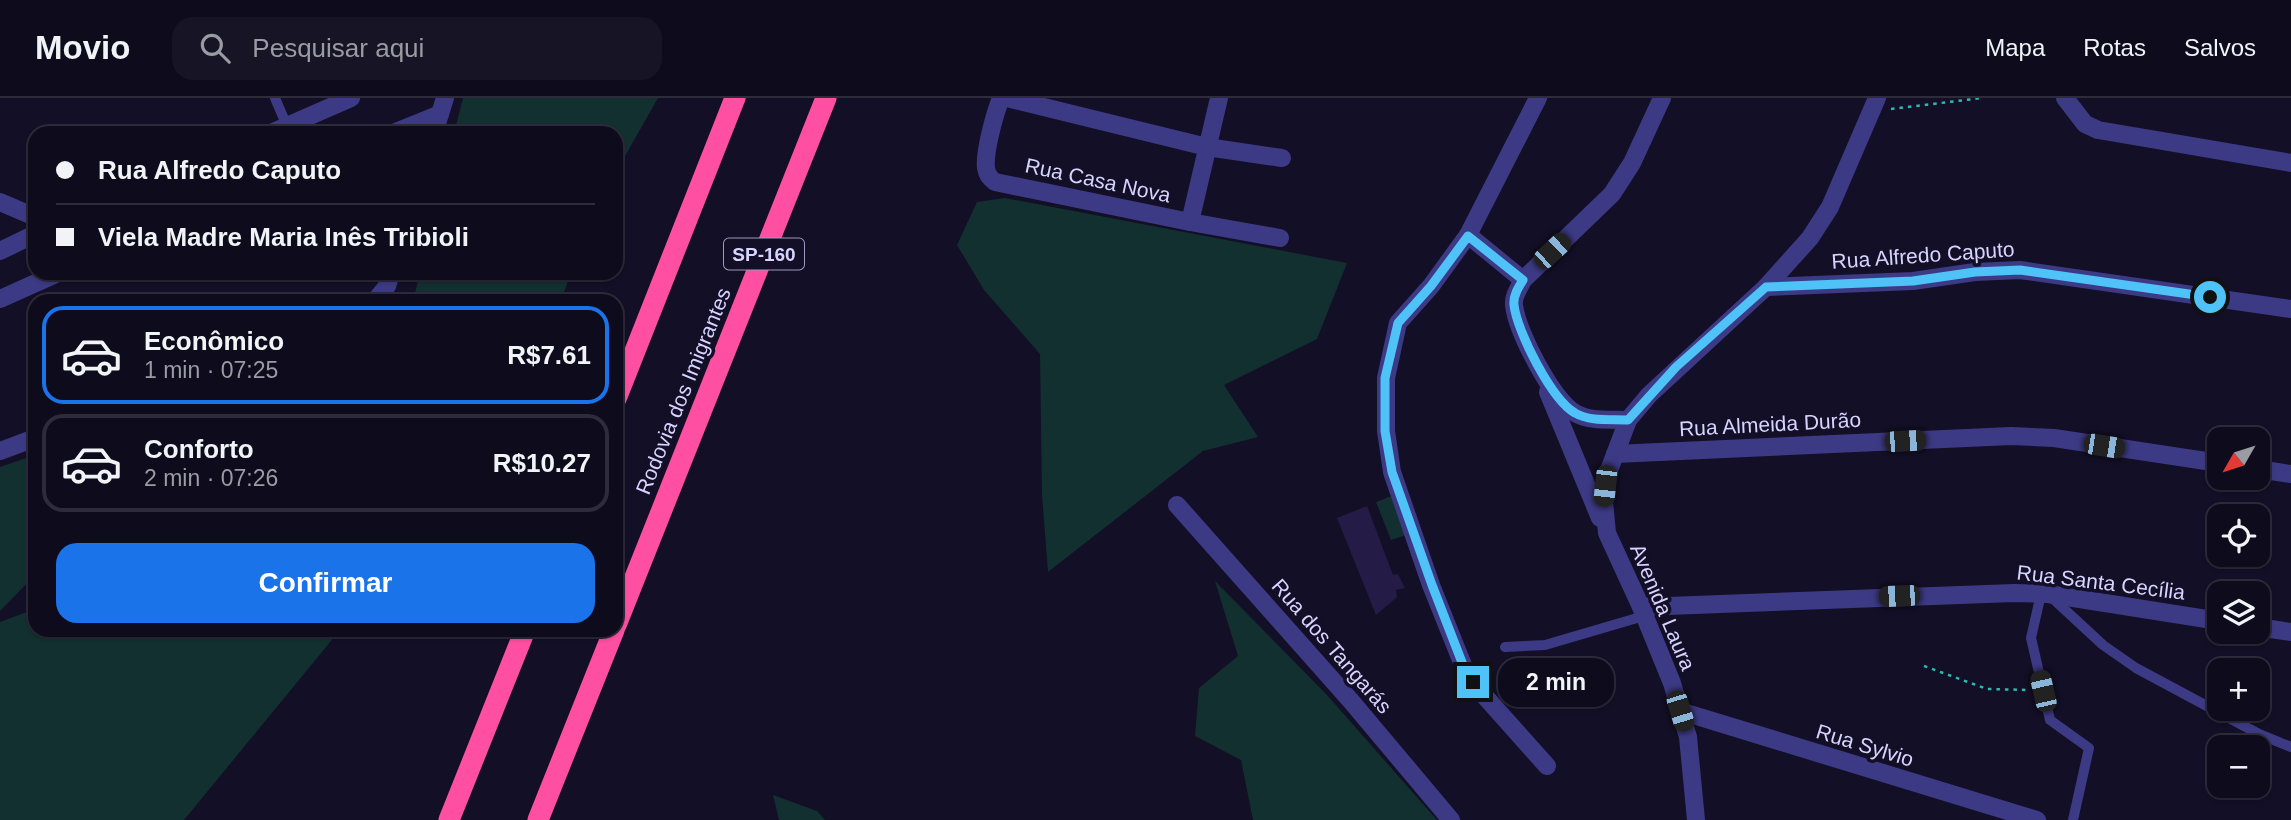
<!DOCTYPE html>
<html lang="pt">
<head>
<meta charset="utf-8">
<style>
  :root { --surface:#0e0b1c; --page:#171425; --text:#f1f3f6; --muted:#9b9ba3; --line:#2e2b3b; --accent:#1a73e8 }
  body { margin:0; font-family:Helvetica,sans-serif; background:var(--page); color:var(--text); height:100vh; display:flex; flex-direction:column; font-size:26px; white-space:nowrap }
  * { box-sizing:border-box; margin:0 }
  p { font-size:23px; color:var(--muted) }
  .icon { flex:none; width:38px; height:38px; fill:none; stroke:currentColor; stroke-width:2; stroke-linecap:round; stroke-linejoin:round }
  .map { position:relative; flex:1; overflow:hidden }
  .drawer { position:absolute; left:28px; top:196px; width:595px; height:343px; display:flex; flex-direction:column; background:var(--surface); border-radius:21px; box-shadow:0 2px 5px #0004,0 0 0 2px var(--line) }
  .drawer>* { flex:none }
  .top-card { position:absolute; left:28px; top:28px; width:595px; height:154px; border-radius:21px; box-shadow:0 2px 5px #0004,0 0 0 2px var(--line); display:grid; align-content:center; height:154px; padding:0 28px; background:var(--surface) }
  .needle { width:46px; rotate:231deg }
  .fabs { position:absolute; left:2207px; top:329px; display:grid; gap:14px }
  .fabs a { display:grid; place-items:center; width:63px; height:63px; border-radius:14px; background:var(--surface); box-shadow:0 2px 5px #0004,0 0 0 2px var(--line); font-size:35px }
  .end { position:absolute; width:32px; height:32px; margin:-16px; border:9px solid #4fc3f7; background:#111; box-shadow:0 0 0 4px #111 }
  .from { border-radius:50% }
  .bubble { position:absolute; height:49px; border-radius:21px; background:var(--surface); box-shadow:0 2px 5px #0004,0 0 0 2px var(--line); font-size:23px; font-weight:600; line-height:49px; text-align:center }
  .car { position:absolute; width:21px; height:42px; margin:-21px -10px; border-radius:9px; box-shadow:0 0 5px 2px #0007; background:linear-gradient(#222 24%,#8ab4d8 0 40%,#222 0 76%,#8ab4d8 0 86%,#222 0) }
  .top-card b { display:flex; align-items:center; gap:24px; height:66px; font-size:26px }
  .top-card b+b { border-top:2px solid var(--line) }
  .top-card i { width:18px; height:18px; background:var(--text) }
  ul { padding:12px 0 0; list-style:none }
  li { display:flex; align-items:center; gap:21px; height:98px; margin:0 14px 10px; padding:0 14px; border:4px solid var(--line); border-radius:21px }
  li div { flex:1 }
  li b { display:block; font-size:26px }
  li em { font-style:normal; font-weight:600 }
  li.on { border-color:var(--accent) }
  li>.icon { width:63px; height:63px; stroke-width:1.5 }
  .button { display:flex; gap:14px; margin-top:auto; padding:14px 28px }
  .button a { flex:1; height:80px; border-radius:21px; background:var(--accent); color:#fff; font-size:28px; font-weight:600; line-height:80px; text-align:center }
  header { display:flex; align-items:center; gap:42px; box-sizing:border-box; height:98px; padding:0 35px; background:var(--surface); border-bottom:2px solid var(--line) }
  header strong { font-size:33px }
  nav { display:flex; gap:38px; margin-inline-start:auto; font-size:24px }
  .search { width:490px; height:63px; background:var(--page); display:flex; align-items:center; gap:18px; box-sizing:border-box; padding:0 24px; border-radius:21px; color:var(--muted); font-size:26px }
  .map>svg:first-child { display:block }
  .green { fill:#12302f }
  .building { fill:#241b47 }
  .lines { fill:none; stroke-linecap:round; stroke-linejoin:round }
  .path { stroke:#2fb8b0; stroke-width:2.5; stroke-dasharray:3.5 5; stroke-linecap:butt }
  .service { stroke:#3d3a85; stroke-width:10 }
  .minor { stroke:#3d3a85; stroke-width:18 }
  .motorway { stroke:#ff4fa3; stroke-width:21 }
  .route { stroke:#4fc3f7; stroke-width:9 }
  .labels { text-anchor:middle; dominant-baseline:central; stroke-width:7; stroke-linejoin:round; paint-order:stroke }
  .shield { fill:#130f26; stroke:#9e99be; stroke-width:2 }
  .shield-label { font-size:19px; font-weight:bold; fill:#d9d4ff }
  .street-label { font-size:21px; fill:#d9d4ff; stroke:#130f26 }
</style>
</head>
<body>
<header>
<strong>Movio</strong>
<div class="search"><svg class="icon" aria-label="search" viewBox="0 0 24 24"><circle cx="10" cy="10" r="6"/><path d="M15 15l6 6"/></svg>Pesquisar aqui</div>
<nav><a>Mapa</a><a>Rotas</a><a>Salvos</a></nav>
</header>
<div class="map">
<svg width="2291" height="722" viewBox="0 0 2291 722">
  <rect width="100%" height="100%" fill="#130f26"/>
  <g class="green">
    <polygon points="463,0 658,0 616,74 616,35 454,35"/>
    <polygon points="1005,100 1347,165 1317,241 1224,287 1258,339 1203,353 1048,474 1042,397 1040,256 984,192 957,147 977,104"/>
    <polygon points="420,175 571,175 561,203 413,203"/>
    <polygon points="35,357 35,477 0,513 0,369"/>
    <polygon points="1394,397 1409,436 1391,442 1376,404"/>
    <polygon points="1215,483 1327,597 1437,722 1253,722 1241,662 1195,638 1199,590 1238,558"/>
    <polygon points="35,511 35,532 340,532 184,722 0,722 0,524"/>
    <polygon points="773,697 817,713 825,722 779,722"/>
  </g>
  <polygon class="building" points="1367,408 1393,477 1398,476 1405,490 1396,492 1397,499 1376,517 1337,420"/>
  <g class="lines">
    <g class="path">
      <polyline points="1891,11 1982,0"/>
      <polyline points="1924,568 1987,591 2030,592"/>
    </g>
    <g class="service">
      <polyline points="275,0 287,28"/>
      <polyline points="2041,496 2031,540 2050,622 2089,650 2073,722"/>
      <polyline points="2049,497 2103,547 2136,570 2259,636 2291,649"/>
      <polyline points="1505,549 1545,547 1644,518"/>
    </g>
    <g class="minor">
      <path d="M1001 0C995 15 984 54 986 70 987 77 990 80 995 84L1190 124 1280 140"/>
      <polyline points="1007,0 1207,49 1282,60"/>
      <polyline points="1538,0 1468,137 1431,188 1398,225 1386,280 1386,333 1392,374 1431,487 1463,567 1473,585 1547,668"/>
      <polyline points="2065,0 2085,26 2098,32 2291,65"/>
      <polyline points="271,35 351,0"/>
      <polyline points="393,35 440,16"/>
      <polyline points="434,35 445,0"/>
      <polyline points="0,104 35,119"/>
      <polyline points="1190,124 1219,0"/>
      <polyline points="1468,137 1523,182"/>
      <polyline points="0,153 35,136"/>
      <polyline points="1766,189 1913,183 1975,174 2020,172 2291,211"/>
      <polyline points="0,201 58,175"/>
      <polyline points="375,203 387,188 391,175"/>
      <polyline points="1548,294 1600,420"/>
      <path d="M1628 322C1611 321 1590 324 1575 315 1552 301 1517 234 1514 207 1513 198 1519 190 1523 182L1612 96 1632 65 1662 0"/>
      <polyline points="0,353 35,340"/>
      <polyline points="1615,356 2011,338 2054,340 2219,365"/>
      <polyline points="2258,371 2291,376"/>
      <polyline points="1177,407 1351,603 1451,722"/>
      <polyline points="1641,509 2014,495 2048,496 2219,523"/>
      <polyline points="2258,529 2291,534"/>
      <polyline points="1680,613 2037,722"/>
      <polyline points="1696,722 1688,639 1672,585 1641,509 1607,435 1604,404 1608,375 1628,322 1649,297 1766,189 1810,140 1830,109 1877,0"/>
    </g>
    <g class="motorway">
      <polyline points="616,301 735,0"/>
      <polyline points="616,527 826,0"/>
      <polyline points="449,722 525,532"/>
      <polyline points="538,722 614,532"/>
    </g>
  </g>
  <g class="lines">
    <path class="route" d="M1473 584 1463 567 1432 487 1392 374 1385 333V280L1398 225 1431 188 1468 138 1523 182C1518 190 1513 198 1514 207 1517 234 1552 302 1575 315 1590 324 1611 321 1628 322L1676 269 1766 189 1913 183 1975 174 2020 172 2210 199"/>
  </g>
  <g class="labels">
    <rect class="shield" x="724" y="140.5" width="80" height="31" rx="5"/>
    <g class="shield-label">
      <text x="764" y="156">SP-160</text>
    </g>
    <g class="street-label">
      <text transform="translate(1098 82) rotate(12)">Rua Casa Nova</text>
      <text transform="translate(1923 157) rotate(-4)">Rua Alfredo Caputo</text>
      <text transform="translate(683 293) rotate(-68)">Rodovia dos Imigrantes</text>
      <text transform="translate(1770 326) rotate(-3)">Rua Almeida Durão</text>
      <text transform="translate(2101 484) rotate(7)">Rua Santa Cecília</text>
      <text transform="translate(1663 509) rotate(67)">Avenida Laura</text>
      <text transform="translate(1332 548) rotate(49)">Rua dos Tangarás</text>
      <text transform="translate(1865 647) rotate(17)">Rua Sylvio</text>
    </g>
  </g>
</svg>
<div class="fabs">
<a><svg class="needle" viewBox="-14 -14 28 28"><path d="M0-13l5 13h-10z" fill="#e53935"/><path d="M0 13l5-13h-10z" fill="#9b9ba3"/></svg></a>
<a><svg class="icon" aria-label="locate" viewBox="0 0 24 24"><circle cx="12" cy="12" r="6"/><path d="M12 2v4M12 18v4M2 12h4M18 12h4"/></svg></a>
<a><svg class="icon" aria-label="layers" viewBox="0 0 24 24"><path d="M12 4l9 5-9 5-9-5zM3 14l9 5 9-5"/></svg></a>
<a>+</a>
<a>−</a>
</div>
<i class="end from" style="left:2210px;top:199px"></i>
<i class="end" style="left:1473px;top:584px"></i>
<div class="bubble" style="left:1498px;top:560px;width:116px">2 min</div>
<i class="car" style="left:1552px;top:153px;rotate:47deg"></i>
<i class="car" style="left:1905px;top:343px;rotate:87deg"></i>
<i class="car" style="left:2104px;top:348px;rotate:99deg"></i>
<i class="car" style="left:1605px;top:388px;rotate:186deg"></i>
<i class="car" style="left:1899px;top:498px;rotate:268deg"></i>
<i class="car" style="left:2043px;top:593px;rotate:347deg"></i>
<i class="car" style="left:1680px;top:613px;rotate:163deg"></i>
<div class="top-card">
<b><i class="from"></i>Rua Alfredo Caputo</b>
<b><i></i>Viela Madre Maria Inês Tribioli</b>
</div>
<section class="drawer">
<ul>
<li class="on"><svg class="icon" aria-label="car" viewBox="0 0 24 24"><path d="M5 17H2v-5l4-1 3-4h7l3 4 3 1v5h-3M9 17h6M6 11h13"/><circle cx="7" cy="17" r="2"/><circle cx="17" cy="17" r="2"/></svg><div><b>Econômico</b><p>1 min · 07:25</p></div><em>R$7.61</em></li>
<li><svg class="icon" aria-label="car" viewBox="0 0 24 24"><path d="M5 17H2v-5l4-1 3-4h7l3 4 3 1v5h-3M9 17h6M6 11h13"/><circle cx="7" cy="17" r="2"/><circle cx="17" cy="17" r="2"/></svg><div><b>Conforto</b><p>2 min · 07:26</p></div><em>R$10.27</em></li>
</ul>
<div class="button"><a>Confirmar</a></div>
</section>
</div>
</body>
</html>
